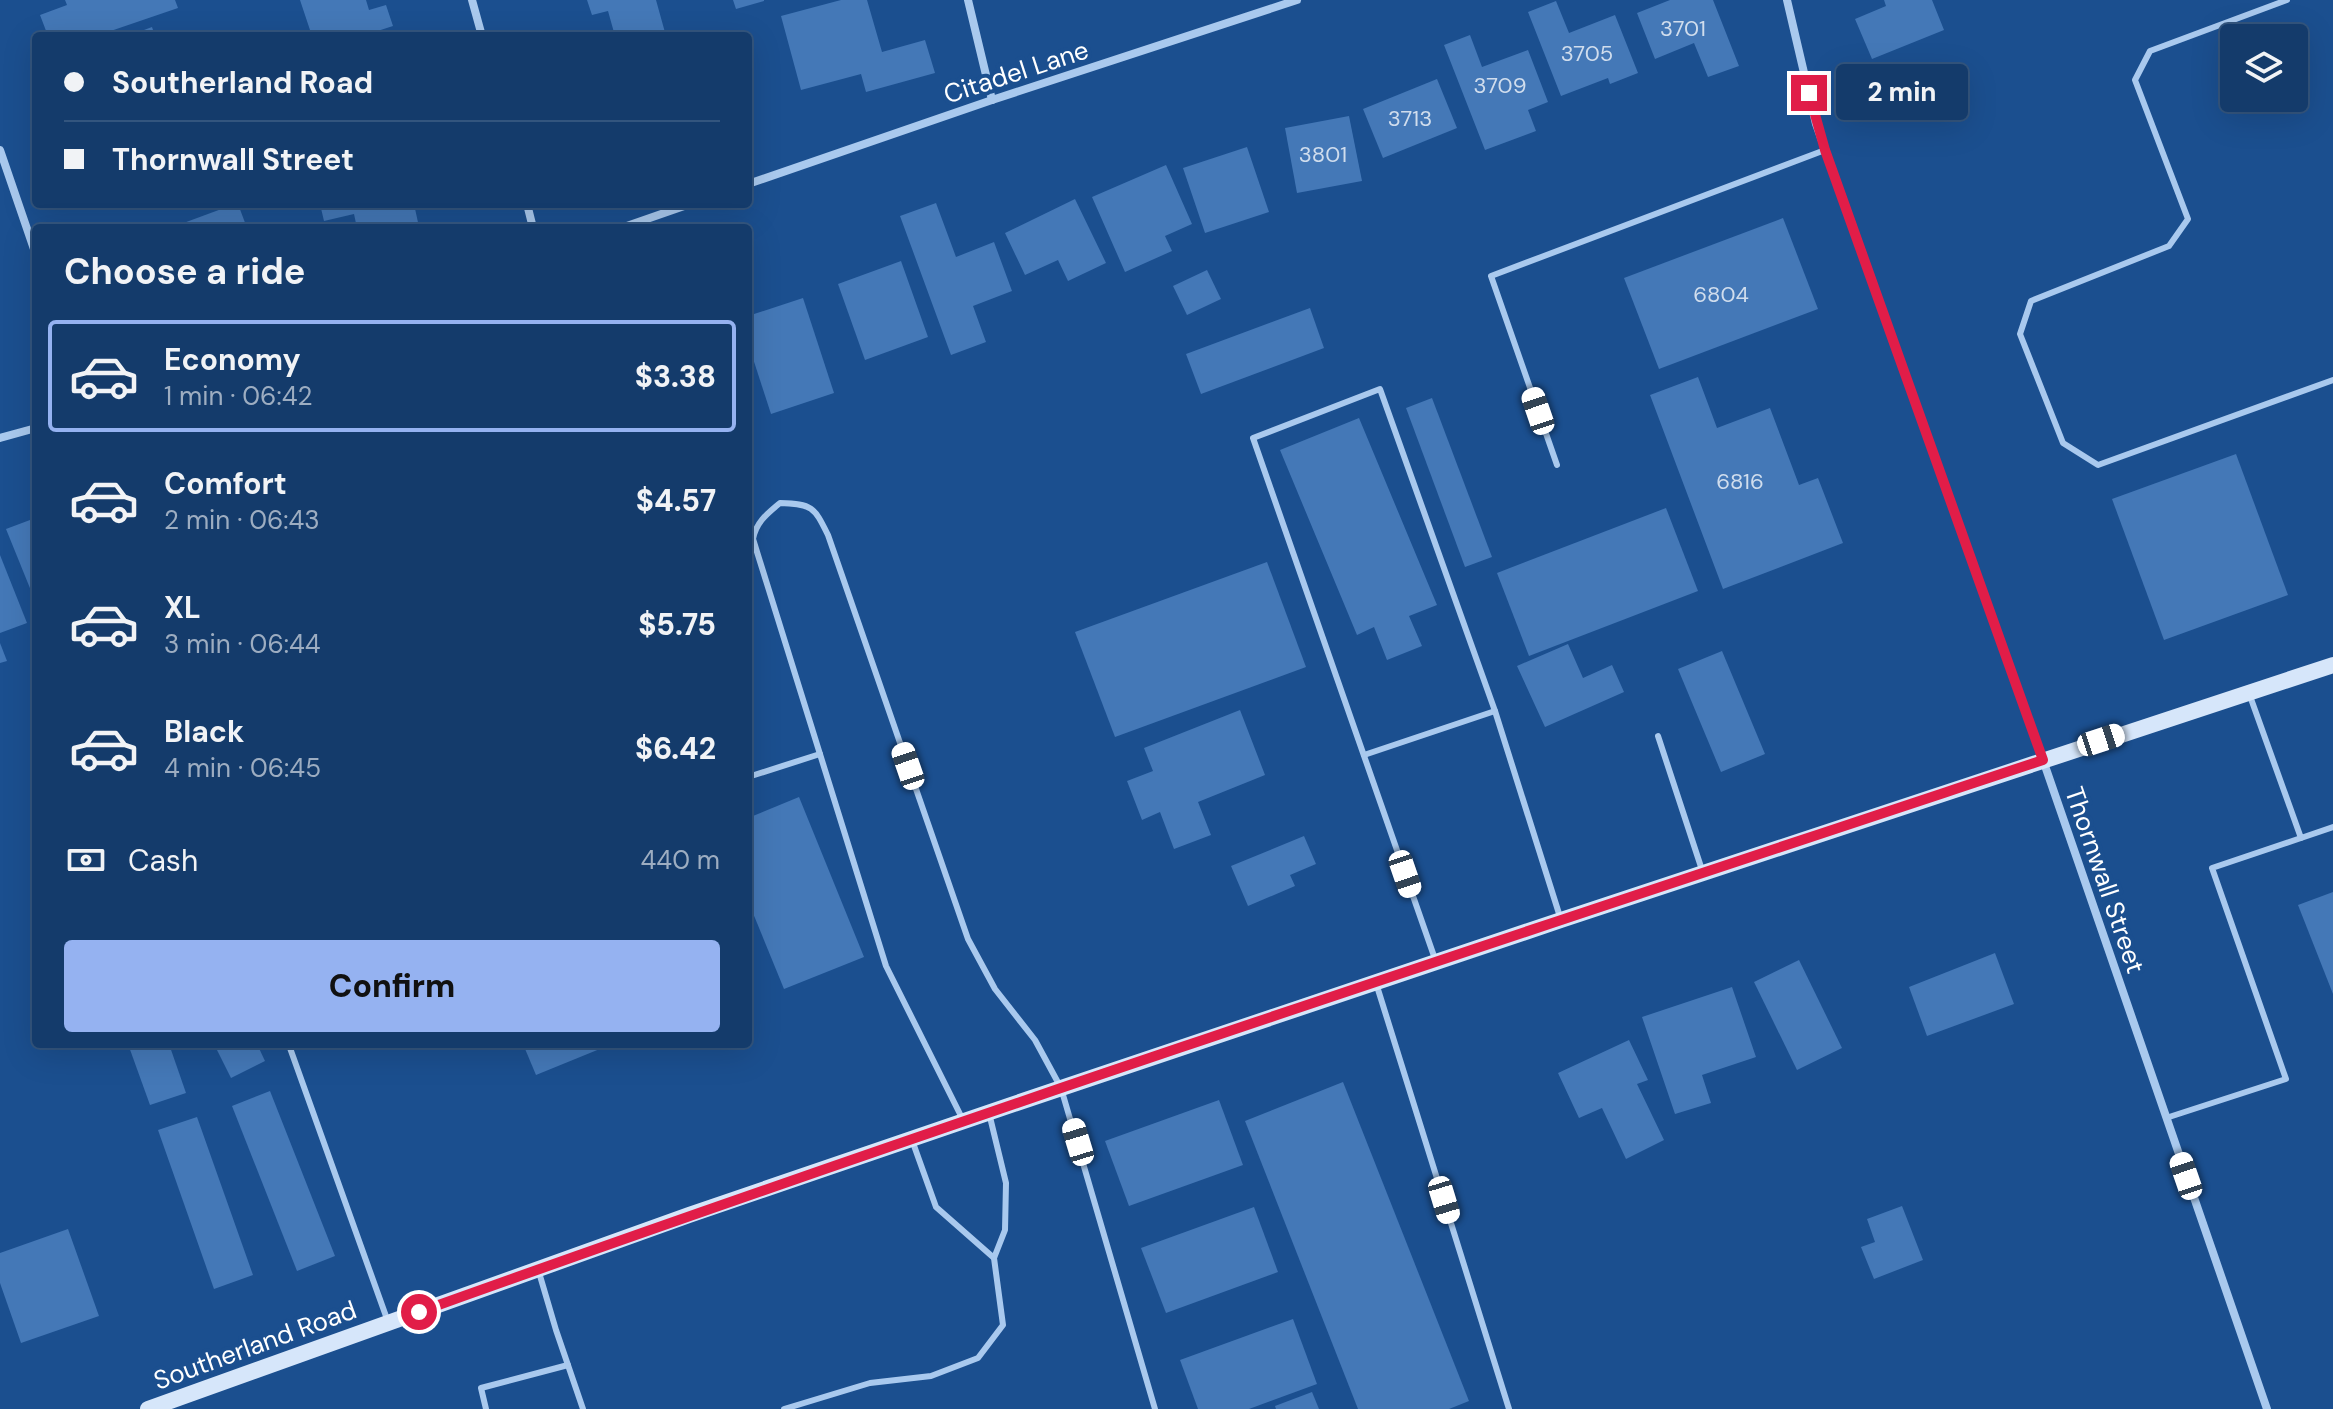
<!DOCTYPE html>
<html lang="en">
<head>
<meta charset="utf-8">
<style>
  :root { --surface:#143b6b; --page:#214673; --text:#f1f3f6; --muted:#9dadc1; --line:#33557e; --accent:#95b2f1 }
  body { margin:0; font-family:"DM Sans",sans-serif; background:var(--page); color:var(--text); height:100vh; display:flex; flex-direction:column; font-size:30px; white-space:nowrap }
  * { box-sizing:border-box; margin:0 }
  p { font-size:26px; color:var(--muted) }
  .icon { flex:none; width:44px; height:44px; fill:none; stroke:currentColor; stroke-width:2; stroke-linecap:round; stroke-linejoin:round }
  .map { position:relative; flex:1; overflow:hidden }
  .drawer { position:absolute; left:32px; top:224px; width:720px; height:824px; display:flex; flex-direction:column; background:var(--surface); border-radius:8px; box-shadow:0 8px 32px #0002,0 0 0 2px var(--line) }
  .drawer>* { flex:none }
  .top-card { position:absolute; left:32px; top:32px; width:720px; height:176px; border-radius:8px; box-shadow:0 8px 32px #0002,0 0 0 2px var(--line); display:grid; align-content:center; height:176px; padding:0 32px; background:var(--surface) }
  .fabs { position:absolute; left:2220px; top:24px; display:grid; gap:16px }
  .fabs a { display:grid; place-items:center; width:88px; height:88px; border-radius:8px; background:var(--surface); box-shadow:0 8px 32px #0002,0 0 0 2px var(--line); font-size:40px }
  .end { position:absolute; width:36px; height:36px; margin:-18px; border:10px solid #e11d48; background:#fff; box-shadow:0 0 0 4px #fff }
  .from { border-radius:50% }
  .bubble { position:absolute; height:56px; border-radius:8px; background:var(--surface); box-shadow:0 8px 32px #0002,0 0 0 2px var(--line); font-size:26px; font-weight:800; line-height:56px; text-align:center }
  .car { position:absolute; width:24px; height:48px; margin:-24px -12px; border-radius:10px; box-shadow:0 0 6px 2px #0007; background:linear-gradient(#fff 24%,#345 0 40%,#fff 0 76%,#345 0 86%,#fff 0) }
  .top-card b { display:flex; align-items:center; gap:28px; height:76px; font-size:30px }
  .top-card b+b { border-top:2px solid var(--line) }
  .top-card i { width:20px; height:20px; background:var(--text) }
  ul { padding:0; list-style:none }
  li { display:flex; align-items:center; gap:24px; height:112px; margin:0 16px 12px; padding:0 16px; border:4px solid transparent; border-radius:8px }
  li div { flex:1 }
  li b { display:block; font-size:30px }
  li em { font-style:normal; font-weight:800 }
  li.on { border-color:var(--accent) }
  li>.icon { width:72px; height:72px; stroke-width:1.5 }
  h2 { padding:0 32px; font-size:36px; line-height:96px }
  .pay { display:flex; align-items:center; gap:20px; height:88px; padding:0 32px; font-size:30px }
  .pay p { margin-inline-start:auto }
  .button { display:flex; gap:16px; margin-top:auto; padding:16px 32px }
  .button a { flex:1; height:92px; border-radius:8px; background:var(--accent); color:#111; font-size:32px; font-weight:800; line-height:92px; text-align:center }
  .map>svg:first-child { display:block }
  .building { fill:#4478b7 }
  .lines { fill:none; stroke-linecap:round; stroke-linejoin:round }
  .lane { stroke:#a9c9ee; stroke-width:6 }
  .street { stroke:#a9c9ee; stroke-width:8 }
  .secondary { stroke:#d6e6fa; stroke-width:16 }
  .route { stroke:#e11d48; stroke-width:10 }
  .labels { text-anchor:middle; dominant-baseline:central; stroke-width:8; stroke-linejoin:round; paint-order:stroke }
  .number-label { font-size:22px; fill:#d0dded }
  .street-label { font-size:26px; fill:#fff; stroke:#1b4f8f }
</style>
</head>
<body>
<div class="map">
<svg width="2333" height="1409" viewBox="0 0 2333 1409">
  <rect width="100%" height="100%" fill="#1b4f8f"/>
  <g class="building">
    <polygon points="65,0 175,0 178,8 96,36 48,36 40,15 67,5"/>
    <polygon points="300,0 366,0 369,10 386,5 393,26 362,36 312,36"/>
    <polygon points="587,0 656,0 666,36 615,36 608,11 592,15"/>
    <polygon points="733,0 764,0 764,1 736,9"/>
    <polygon points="841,0 867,0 882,52 925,40 935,73 866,92 861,74 801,90 781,16"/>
    <polygon points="1670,0 1713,0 1739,66 1708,77 1694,43 1655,59 1637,13"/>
    <polygon points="1884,0 1932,0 1944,30 1872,59 1855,19 1886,6"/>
    <polygon points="1556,1 1569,33 1615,15 1638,73 1610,84 1608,78 1561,96 1528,12"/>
    <polygon points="152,27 155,36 128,36"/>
    <polygon points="1470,35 1482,67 1528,50 1548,102 1528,110 1536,131 1485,150 1444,45"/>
    <polygon points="1437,79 1457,128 1383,158 1363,109"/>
    <polygon points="1349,116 1362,181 1297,193 1285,128"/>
    <polygon points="1247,147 1269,212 1205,233 1183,168"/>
    <polygon points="1166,165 1192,224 1165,236 1172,251 1125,272 1092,197"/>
    <polygon points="1075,199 1106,263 1068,281 1058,260 1025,275 1005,233"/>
    <polygon points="936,203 956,257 994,242 1012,291 973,306 986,342 951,355 900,216"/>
    <polygon points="235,204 238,204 247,228 170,228"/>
    <polygon points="320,204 414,204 419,227 357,228 354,214 324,221"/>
    <polygon points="1783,218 1818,309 1659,369 1624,278"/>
    <polygon points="901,261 928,337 865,360 838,284"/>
    <polygon points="1207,270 1221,299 1187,315 1173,286"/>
    <polygon points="803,298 834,393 771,414 748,343 748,316"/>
    <polygon points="1310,308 1324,348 1201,394 1186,354"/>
    <polygon points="1698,377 1717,428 1770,408 1799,485 1818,478 1843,543 1723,589 1650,395"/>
    <polygon points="1432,398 1492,557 1465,567 1406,408"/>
    <polygon points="1359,418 1437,605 1409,616 1422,646 1387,660 1374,627 1357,635 1280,450"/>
    <polygon points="2236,454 2288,595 2164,640 2112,499"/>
    <polygon points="1666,508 1698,591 1529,656 1497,573"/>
    <polygon points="30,520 36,534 36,603 6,529"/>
    <polygon points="0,555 27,623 0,633"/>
    <polygon points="1267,562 1306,667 1115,737 1075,632"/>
    <polygon points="0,643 7,661 0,663"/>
    <polygon points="1568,644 1583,678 1612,665 1624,692 1545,727 1517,666"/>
    <polygon points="1722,651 1765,754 1721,772 1678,669"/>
    <polygon points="1240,710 1265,775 1198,802 1211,835 1174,849 1160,812 1142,820 1127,781 1153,771 1144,748"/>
    <polygon points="799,797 864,957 784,989 748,901 748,818"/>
    <polygon points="1304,836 1316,864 1290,875 1295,886 1248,906 1231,866"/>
    <polygon points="2333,892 2333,994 2298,905"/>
    <polygon points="1995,953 2014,1004 1927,1036 1909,987"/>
    <polygon points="1799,960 1842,1048 1797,1070 1754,982"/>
    <polygon points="1732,987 1756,1057 1702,1075 1711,1103 1675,1114 1642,1017"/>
    <polygon points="1629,1040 1648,1080 1637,1084 1664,1140 1626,1159 1602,1108 1579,1118 1558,1073"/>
    <polygon points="128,1044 169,1044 186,1093 150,1105"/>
    <polygon points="214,1044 257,1044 265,1061 231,1078"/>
    <polygon points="523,1044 612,1044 536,1075"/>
    <polygon points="1343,1082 1469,1401 1449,1409 1358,1409 1245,1121"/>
    <polygon points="270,1091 335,1256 297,1271 232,1106"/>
    <polygon points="1219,1100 1243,1165 1129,1206 1105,1141"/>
    <polygon points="197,1117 253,1275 214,1289 158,1130"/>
    <polygon points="1902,1206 1923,1260 1874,1279 1861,1247 1875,1242 1867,1219"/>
    <polygon points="1254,1207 1278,1272 1166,1313 1141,1248"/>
    <polygon points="68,1229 99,1316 21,1343 0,1283 0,1253"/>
    <polygon points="1293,1319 1317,1384 1249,1409 1198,1409 1180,1360"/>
    <polygon points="1312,1392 1319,1409 1276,1409 1275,1406"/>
  </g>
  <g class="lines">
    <g class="lane">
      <polyline points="2287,0 2150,51 2135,80 2188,219 2169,246 2031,301 2020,334 2063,443 2098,465 2333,380"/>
      <polyline points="1557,465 1491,276 1825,150"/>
      <polyline points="2250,696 2301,838 2333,827"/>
      <polyline points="1658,736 1703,873"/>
      <polyline points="1364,755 1495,711"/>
      <polyline points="748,777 820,754"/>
      <polyline points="1435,959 1253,438 1380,389 1495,711 1561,920"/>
      <polyline points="1376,983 1509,1409"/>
      <polyline points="290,1048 387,1319"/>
      <path d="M962 1118 886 966 753 539C756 522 768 513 780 503 813 504 814 507 828 535L968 939 995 989 1035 1040 1061 1088 1155 1409"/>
      <polyline points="2166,1118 2286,1079 2212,868 2301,838"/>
      <polyline points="912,1140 936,1207 994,1258"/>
      <polyline points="538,1269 556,1330 583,1409"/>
      <polyline points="486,1409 481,1388 568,1365"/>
      <polyline points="784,1409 870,1383 931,1376 978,1358 1003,1325 994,1258 1005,1230 1006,1183 989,1113"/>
    </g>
    <g class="street">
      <polyline points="472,0 482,36"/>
      <polyline points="968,0 992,100"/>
      <polyline points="1787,0 1816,124 2043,760 2267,1409"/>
      <polyline points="0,150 36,255"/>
      <polyline points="748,184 992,100 1297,0"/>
      <polyline points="527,204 533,228"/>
      <polyline points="621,228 690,204"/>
      <polyline points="0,438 36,428"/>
    </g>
    <polyline class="secondary" points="148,1409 689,1215 1008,1106 1561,920 2333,665"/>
  </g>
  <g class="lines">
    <path class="route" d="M419 1312C957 1119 1500 940 2043 760L1825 150 1809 93"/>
  </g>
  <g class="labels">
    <g class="number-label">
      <text x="1683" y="28">3701</text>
      <text x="1587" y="53">3705</text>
      <text x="1500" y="85">3709</text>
      <text x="1410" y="118">3713</text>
      <text x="1323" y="154">3801</text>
      <text x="1721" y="294">6804</text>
      <text x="1740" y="481">6816</text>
    </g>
    <g class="street-label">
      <text transform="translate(1016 72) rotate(-18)">Citadel Lane</text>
      <text transform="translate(2105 880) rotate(71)">Thornwall Street</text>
      <text transform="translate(255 1345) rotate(-20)">Southerland Road</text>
    </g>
  </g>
</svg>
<div class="fabs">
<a><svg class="icon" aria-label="layers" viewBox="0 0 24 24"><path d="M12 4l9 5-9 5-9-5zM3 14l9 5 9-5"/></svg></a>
</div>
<i class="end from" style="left:419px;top:1312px"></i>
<i class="end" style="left:1809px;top:93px"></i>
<div class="bubble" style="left:1836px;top:64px;width:132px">2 min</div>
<i class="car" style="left:1538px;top:411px;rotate:341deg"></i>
<i class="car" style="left:2101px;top:740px;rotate:72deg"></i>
<i class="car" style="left:908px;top:766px;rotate:341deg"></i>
<i class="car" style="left:1405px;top:874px;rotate:161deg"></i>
<i class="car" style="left:1078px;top:1142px;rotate:343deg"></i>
<i class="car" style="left:2186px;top:1176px;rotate:341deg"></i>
<i class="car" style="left:1444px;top:1200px;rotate:163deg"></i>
<div class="top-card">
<b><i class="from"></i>Southerland Road</b>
<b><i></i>Thornwall Street</b>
</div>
<section class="drawer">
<h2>Choose a ride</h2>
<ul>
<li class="on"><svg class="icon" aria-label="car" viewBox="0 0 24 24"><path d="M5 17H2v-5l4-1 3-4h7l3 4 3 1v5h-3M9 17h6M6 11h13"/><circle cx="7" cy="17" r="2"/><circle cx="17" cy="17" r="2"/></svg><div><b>Economy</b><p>1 min · 06:42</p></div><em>$3.38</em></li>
<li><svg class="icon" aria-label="car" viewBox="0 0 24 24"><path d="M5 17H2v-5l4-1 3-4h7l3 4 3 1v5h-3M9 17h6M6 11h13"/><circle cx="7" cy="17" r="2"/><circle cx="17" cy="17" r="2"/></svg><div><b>Comfort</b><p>2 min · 06:43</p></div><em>$4.57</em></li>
<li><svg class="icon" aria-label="car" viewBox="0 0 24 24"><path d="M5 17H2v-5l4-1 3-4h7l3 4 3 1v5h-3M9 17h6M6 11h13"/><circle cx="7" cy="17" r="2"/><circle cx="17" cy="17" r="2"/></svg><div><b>XL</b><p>3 min · 06:44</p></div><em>$5.75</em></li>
<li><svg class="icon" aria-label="car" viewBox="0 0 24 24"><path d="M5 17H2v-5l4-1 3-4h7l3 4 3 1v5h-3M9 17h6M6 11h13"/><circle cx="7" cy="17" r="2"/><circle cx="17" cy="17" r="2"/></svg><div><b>Black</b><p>4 min · 06:45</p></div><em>$6.42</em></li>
</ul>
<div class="pay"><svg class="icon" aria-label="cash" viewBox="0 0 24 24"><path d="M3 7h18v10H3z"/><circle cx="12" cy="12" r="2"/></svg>Cash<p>440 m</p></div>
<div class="button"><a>Confirm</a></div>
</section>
</div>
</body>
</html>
